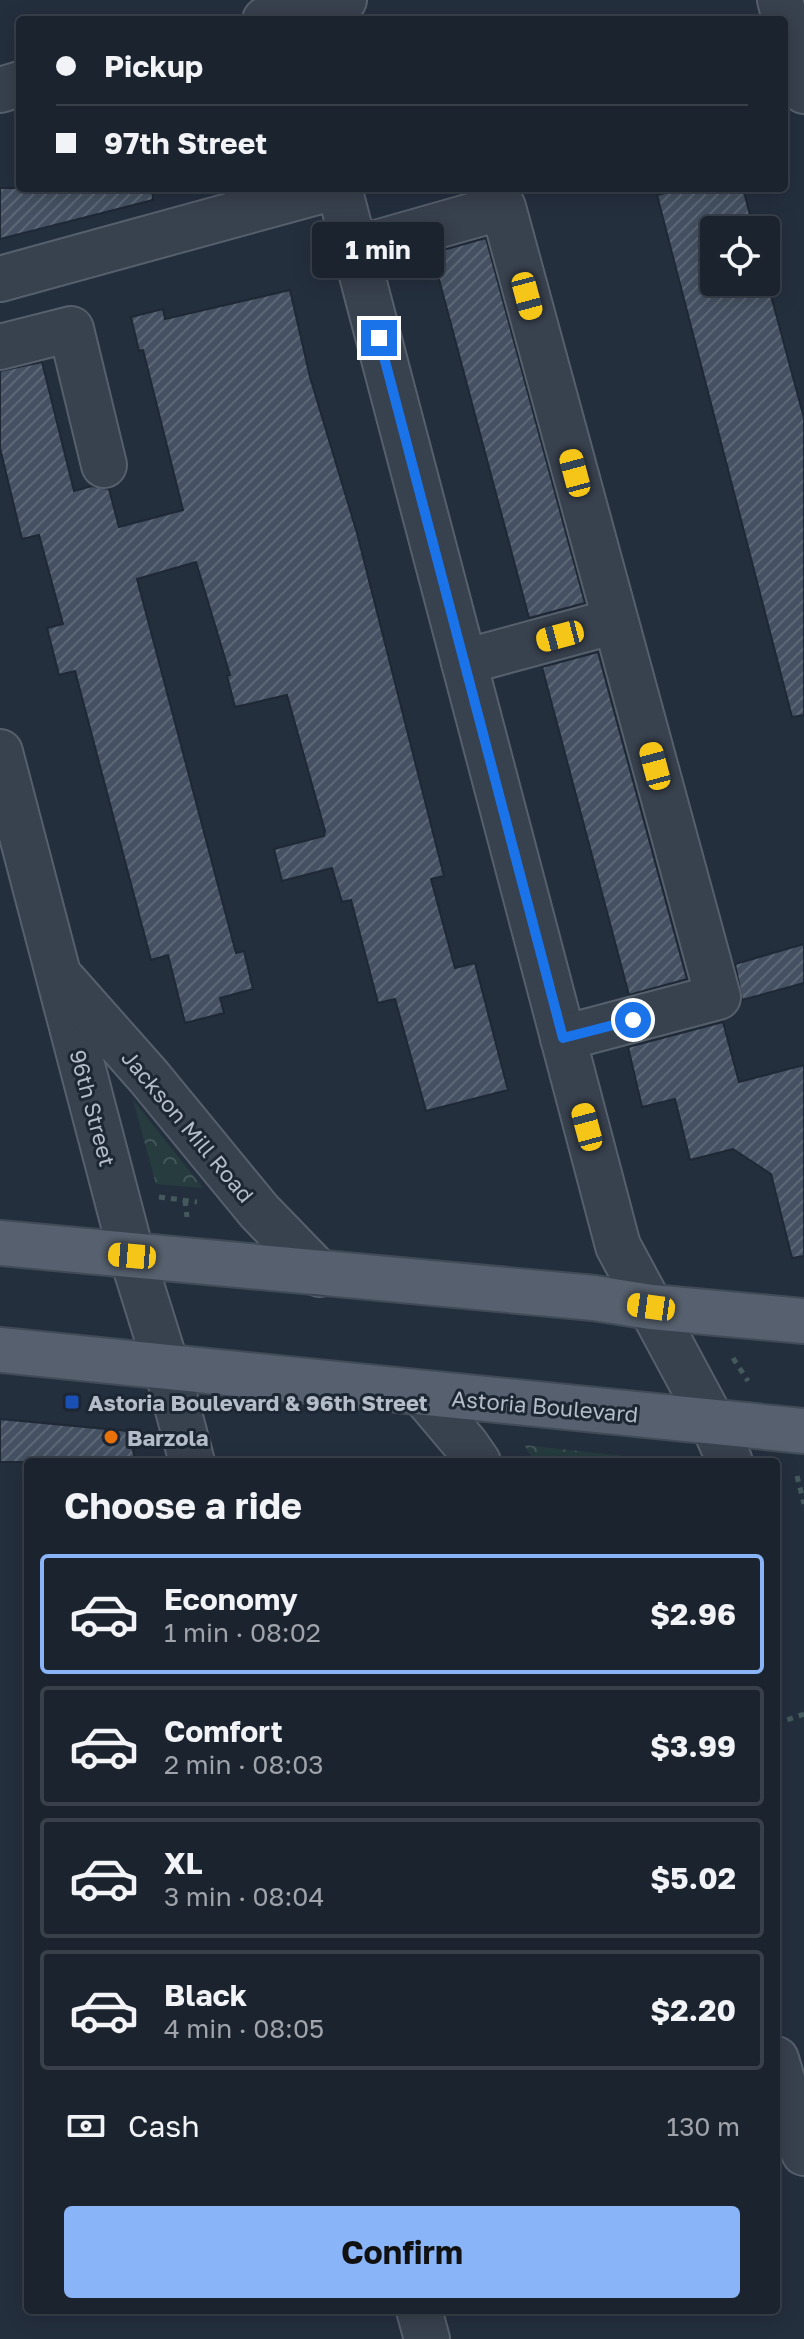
<!DOCTYPE html>
<html lang="en">
<head>
<meta charset="utf-8">
<style>
  :root { --surface:#1b232e; --page:#282f3a; --text:#f1f3f6; --muted:#a0a4aa; --line:#39404a; --accent:#8ab4f8 }
  body { margin:0; font-family:"Golos Text",sans-serif; background:var(--page); color:var(--text); height:100vh; display:flex; flex-direction:column; font-size:30px; white-space:nowrap }
  * { box-sizing:border-box; margin:0 }
  p { font-size:26px; color:var(--muted) }
  .icon { flex:none; width:44px; height:44px; fill:none; stroke:currentColor; stroke-width:2; stroke-linecap:round; stroke-linejoin:round }
  .map { position:relative; flex:1; overflow:hidden }
  .drawer { position:absolute; left:24px; top:1458px; width:756px; height:856px; display:flex; flex-direction:column; background:var(--surface); border-radius:8px; box-shadow:0 4px 20px #0003,0 0 0 2px var(--line) }
  .drawer>* { flex:none }
  .guide { position:absolute; left:16px; top:16px; width:772px; height:176px; border-radius:8px; box-shadow:0 4px 20px #0003,0 0 0 2px var(--line); display:grid; align-content:center; height:176px; padding:0 40px; background:var(--surface) }
  .controls { position:absolute; left:700px; top:216px; display:grid; gap:16px }
  .controls a { display:grid; place-items:center; width:80px; height:80px; border-radius:8px; background:var(--surface); box-shadow:0 4px 20px #0003,0 0 0 2px var(--line); font-size:40px }
  .end { position:absolute; width:36px; height:36px; margin:-18px; border:10px solid #1a73e8; background:#fff; box-shadow:0 0 0 4px #fff }
  .from { border-radius:50% }
  .bubble { position:absolute; height:56px; border-radius:8px; background:var(--surface); box-shadow:0 4px 20px #0003,0 0 0 2px var(--line); font-size:26px; font-weight:700; line-height:56px; text-align:center }
  .car { position:absolute; width:24px; height:48px; margin:-24px -12px; border-radius:10px; box-shadow:0 0 6px 2px #0007; background:linear-gradient(#f5c518 24%,#345 0 40%,#f5c518 0 76%,#345 0 86%,#f5c518 0) }
  .guide b { display:flex; align-items:center; gap:28px; height:76px; font-size:30px }
  .guide b+b { border-top:2px solid var(--line) }
  .guide i { width:20px; height:20px; background:var(--text) }
  ul { padding:0; list-style:none }
  li { display:flex; align-items:center; gap:24px; height:120px; margin:0 16px 12px; padding:0 24px; border:4px solid var(--line); border-radius:8px }
  li div { flex:1 }
  li b { display:block; font-size:30px }
  li em { font-style:normal; font-weight:700 }
  li.selected { border-color:var(--accent) }
  li>.icon { width:72px; height:72px; stroke-width:1.5 }
  h2 { padding:0 40px; font-size:36px; line-height:96px }
  .pay { display:flex; align-items:center; gap:20px; height:88px; padding:0 40px; font-size:30px }
  .pay p { margin-inline-start:auto }
  .cta { display:flex; gap:16px; margin-top:auto; padding:16px 40px }
  .cta a { flex:1; height:92px; border-radius:8px; background:var(--accent); color:#111; font-size:32px; font-weight:700; line-height:92px; text-align:center }
  .map>svg:first-child { display:block }
  .park { fill:url(#park-crowns) }
  .building { fill:url(#building-hatch); stroke:#1f2835; stroke-width:2 }
  .lines { fill:none; stroke-linecap:round; stroke-linejoin:round }
  .minor-casing { stroke:#565f6c; stroke-width:48 }
  .major-casing { stroke:#414a57; stroke-width:48 }
  .path { stroke:#44595c; stroke-width:5; stroke-dasharray:6 6; stroke-linecap:butt }
  .minor { stroke:#38414e; stroke-width:44 }
  .major { stroke:#56606e; stroke-width:44 }
  .route { stroke:#1a73e8; stroke-width:10 }
  .transit-dot { fill:#1a4fb4; stroke:#1d2633; stroke-width:3 }
  .food-dot { fill:#e8710a; stroke:#1d2633; stroke-width:3 }
  .labels { text-anchor:middle; dominant-baseline:central; stroke-width:6; stroke-linejoin:round; paint-order:stroke }
  .street-label { font-size:22px; fill:#b4bcc9; stroke:#1d2633 }
  .poi-label { font-size:22px; font-weight:bold; fill:#b4bcc9; stroke:#1d2633; text-anchor:start }
</style>
</head>
<body>
<div class="map">
<svg width="804" height="2339" viewBox="0 0 804 2339">
  <defs>
    <pattern id="park-crowns" width="20" height="18" patternUnits="userSpaceOnUse" patternTransform="scale(2)"><rect width="20" height="18" fill="#263c3f"/><path d="M2 6a3 3 0 1 1 6 0M12 15a3 3 0 1 1 6 0" fill="none" stroke="#435659"/></pattern>
    <pattern id="building-hatch" width="6" height="6" patternUnits="userSpaceOnUse" patternTransform="scale(2)"><rect width="6" height="6" fill="#455162"/><path d="M-1 1l2-2M0 6l6-6M5 7l2-2" fill="none" stroke="#5d6877"/></pattern>
  </defs>
  <rect width="100%" height="100%" fill="#242f3e"/>
  <g class="park">
    <polygon points="133,1100 203,1188 156,1184"/>
    <polygon points="524,1445 679,1462 535,1462"/>
  </g>
  <g class="building">
    <polygon points="0,188 152,188 153,200 0,239"/>
    <polygon points="685,188 743,188 754,230 714,230 714,282 766,282 766,277 804,418 804,715 792,717 657,195"/>
    <polygon points="486,238 585,603 529,618 432,253"/>
    <polygon points="290,290 310,377 357,533 444,876 431,879 455,968 475,963 508,1090 426,1111 395,999 378,1003 351,900 342,902 332,868 282,881 274,849 324,836 325,831 287,695 235,707 227,676 230,675 196,562 137,579 236,953 244,951 253,989 220,998 224,1013 185,1023 168,955 151,960 75,671 59,675 47,628 63,624 39,535 22,539 0,448 0,371 42,362 74,491 92,486 109,489 119,527 183,510 143,350 139,351 131,317 163,309 165,319"/>
    <polygon points="598,652 687,979 629,995 542,667"/>
    <polygon points="804,944 804,983 742,1000 735,964"/>
    <polygon points="723,1022 739,1082 804,1065 804,1256 792,1258 771,1174 733,1149 690,1160 675,1099 642,1107 628,1047"/>
    <polygon points="0,1419 128,1431 136,1462 0,1462"/>
  </g>
  <g class="lines">
    <g class="minor-casing">
      <g id="minor">
        <polyline points="780,0 804,91"/>
        <polyline points="265,20 344,0"/>
        <polyline points="0,90 20,84"/>
        <polyline points="339,188 618,1246 712,1421 730,1462"/>
        <polyline points="355,249 503,207 718,997 563,1038"/>
        <polyline points="0,279 331,188"/>
        <polyline points="0,347 71,329 104,465"/>
        <polyline points="464,662 615,621"/>
        <polyline points="0,752 132,1256 166,1365 192,1462"/>
        <polyline points="64,981 149,1077 259,1211 320,1274"/>
        <polyline points="423,1394 467,1446 478,1462"/>
        <polyline points="776,2059 804,2153"/>
        <polyline points="419,2310 427,2339"/>
      </g>
    </g>
    <g class="major-casing">
      <g id="major">
        <polyline points="0,1243 594,1298 651,1307 804,1321"/>
        <polyline points="0,1350 804,1431"/>
      </g>
    </g>
    <g class="path">
      <polyline points="159,1197 197,1202"/>
      <polyline points="185,1200 187,1217"/>
      <polyline points="733,1358 748,1381"/>
      <polyline points="797,1476 804,1504"/>
      <polyline points="776,1724 804,1714"/>
    </g>
    <use href="#minor" class="minor"/>
    <use href="#major" class="major"/>
  </g>
  <g class="lines">
    <polyline class="route" points="379,338 563,1038 633,1020"/>
  </g>
  <rect class="transit-dot" x="64" y="1394" width="16" height="16" rx="4"/>
  <circle class="food-dot" cx="111" cy="1437" r="8"/>
  <g class="labels">
    <g class="street-label">
      <text transform="translate(93 1108) rotate(75)">96th Street</text>
      <text transform="translate(188 1126) rotate(50)">Jackson Mill Road</text>
      <text transform="translate(545 1406) rotate(5)">Astoria Boulevard</text>
    </g>
    <g class="poi-label">
      <text x="88" y="1402">Astoria Boulevard &amp; 96th Street</text>
      <text x="127" y="1437">Barzola</text>
    </g>
  </g>
</svg>
<div class="controls">
<a><svg class="icon" aria-label="locate" viewBox="0 0 24 24"><circle cx="12" cy="12" r="6"/><path d="M12 2v4M12 18v4M2 12h4M18 12h4"/></svg></a>
</div>
<i class="end from" style="left:633px;top:1020px"></i>
<i class="end" style="left:379px;top:338px"></i>
<div class="bubble" style="left:312px;top:222px;width:132px">1 min</div>
<i class="car" style="left:527px;top:296px;rotate:165deg"></i>
<i class="car" style="left:575px;top:473px;rotate:345deg"></i>
<i class="car" style="left:560px;top:636px;rotate:255deg"></i>
<i class="car" style="left:655px;top:766px;rotate:345deg"></i>
<i class="car" style="left:587px;top:1127px;rotate:345deg"></i>
<i class="car" style="left:132px;top:1256px;rotate:275deg"></i>
<i class="car" style="left:651px;top:1307px;rotate:278deg"></i>
<div class="guide">
<b><i class="from"></i>Pickup</b>
<b><i></i>97th Street</b>
</div>
<section class="drawer">
<h2>Choose a ride</h2>
<ul>
<li class="selected"><svg class="icon" aria-label="car" viewBox="0 0 24 24"><path d="M5 17H2v-5l4-1 3-4h7l3 4 3 1v5h-3M9 17h6M6 11h13"/><circle cx="7" cy="17" r="2"/><circle cx="17" cy="17" r="2"/></svg><div><b>Economy</b><p>1 min · 08:02</p></div><em>$2.96</em></li>
<li><svg class="icon" aria-label="car" viewBox="0 0 24 24"><path d="M5 17H2v-5l4-1 3-4h7l3 4 3 1v5h-3M9 17h6M6 11h13"/><circle cx="7" cy="17" r="2"/><circle cx="17" cy="17" r="2"/></svg><div><b>Comfort</b><p>2 min · 08:03</p></div><em>$3.99</em></li>
<li><svg class="icon" aria-label="car" viewBox="0 0 24 24"><path d="M5 17H2v-5l4-1 3-4h7l3 4 3 1v5h-3M9 17h6M6 11h13"/><circle cx="7" cy="17" r="2"/><circle cx="17" cy="17" r="2"/></svg><div><b>XL</b><p>3 min · 08:04</p></div><em>$5.02</em></li>
<li><svg class="icon" aria-label="car" viewBox="0 0 24 24"><path d="M5 17H2v-5l4-1 3-4h7l3 4 3 1v5h-3M9 17h6M6 11h13"/><circle cx="7" cy="17" r="2"/><circle cx="17" cy="17" r="2"/></svg><div><b>Black</b><p>4 min · 08:05</p></div><em>$2.20</em></li>
</ul>
<div class="pay"><svg class="icon" aria-label="cash" viewBox="0 0 24 24"><path d="M3 7h18v10H3z"/><circle cx="12" cy="12" r="2"/></svg>Cash<p>130 m</p></div>
<div class="cta"><a>Confirm</a></div>
</section>
</div>
</body>
</html>
